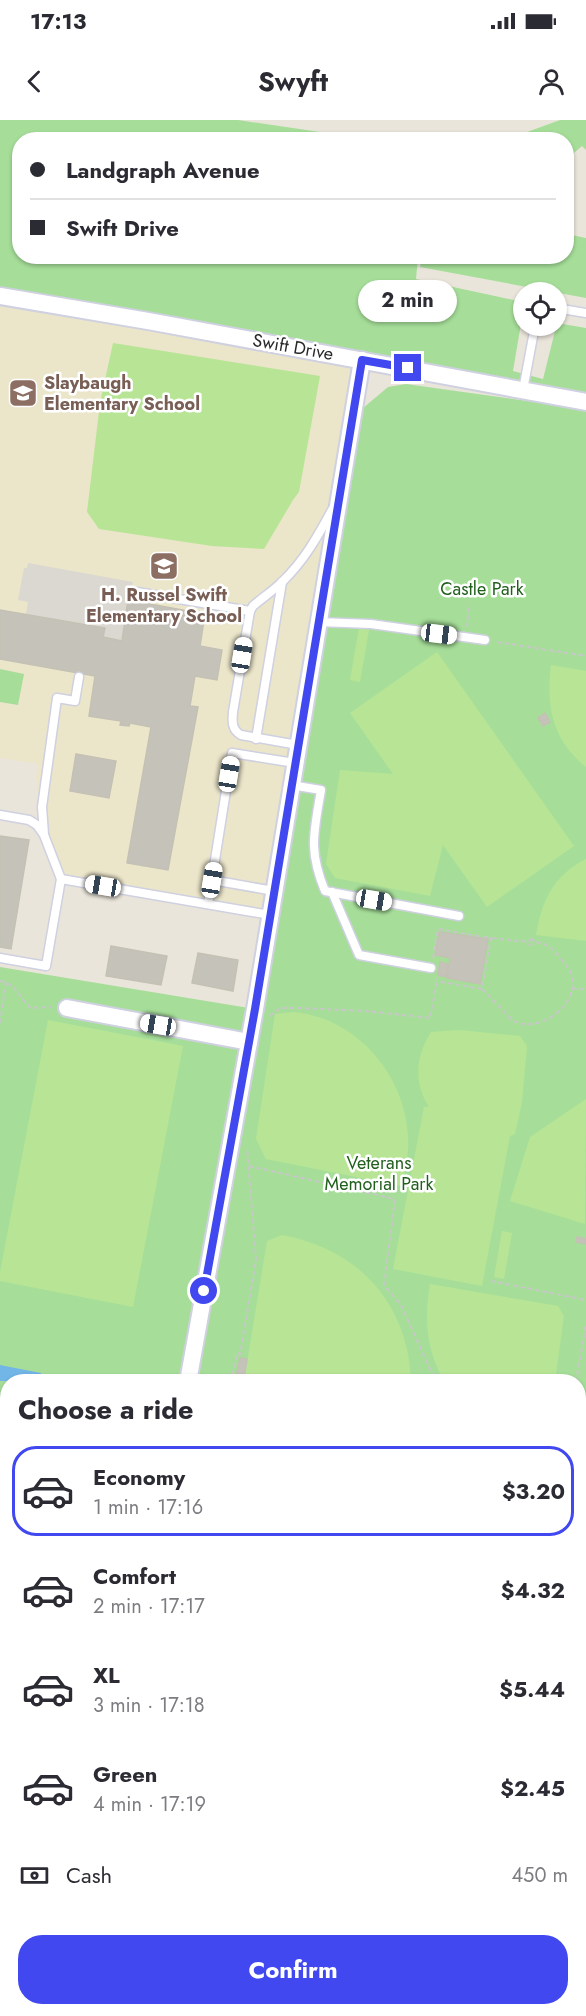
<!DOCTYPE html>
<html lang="en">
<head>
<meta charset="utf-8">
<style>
  :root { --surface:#fff; --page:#f7f7f7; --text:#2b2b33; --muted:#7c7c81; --line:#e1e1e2; --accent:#4148ef }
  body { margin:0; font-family:Jost,sans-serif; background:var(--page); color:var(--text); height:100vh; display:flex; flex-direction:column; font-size:22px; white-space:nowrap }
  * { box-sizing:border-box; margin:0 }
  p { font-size:20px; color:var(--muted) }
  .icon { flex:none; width:33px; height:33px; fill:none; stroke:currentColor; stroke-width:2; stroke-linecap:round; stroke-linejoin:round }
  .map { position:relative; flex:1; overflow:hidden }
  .drawer { position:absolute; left:0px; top:1254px; width:586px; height:642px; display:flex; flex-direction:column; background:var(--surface); border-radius:24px 24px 0 0; box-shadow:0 2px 4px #0004 }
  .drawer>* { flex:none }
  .banner { position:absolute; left:12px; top:12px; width:562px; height:132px; border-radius:24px; box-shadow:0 2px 4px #0004; display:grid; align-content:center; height:132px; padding:0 18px; background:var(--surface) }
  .controls { position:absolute; left:513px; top:162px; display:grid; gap:12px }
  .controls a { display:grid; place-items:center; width:54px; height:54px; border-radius:50%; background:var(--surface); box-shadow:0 2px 4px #0004; font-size:30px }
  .end { position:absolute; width:27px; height:27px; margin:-14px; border:8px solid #4148ef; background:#fff; box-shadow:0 0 0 3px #fff }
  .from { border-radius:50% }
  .bubble { position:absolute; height:42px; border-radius:21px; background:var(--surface); box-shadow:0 2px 4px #0004; font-size:20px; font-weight:700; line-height:42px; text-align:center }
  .car { position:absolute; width:18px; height:36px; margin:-18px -9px; border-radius:8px; box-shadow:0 0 4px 2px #0007; background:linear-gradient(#fff 24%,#345 0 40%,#fff 0 76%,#345 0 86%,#fff 0) }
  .banner b { display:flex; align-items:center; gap:21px; height:57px; font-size:22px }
  .banner b+b { border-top:2px solid var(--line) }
  .banner i { width:15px; height:15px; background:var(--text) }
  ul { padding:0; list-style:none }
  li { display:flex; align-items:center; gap:18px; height:90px; margin:0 12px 9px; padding:0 6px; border:3px solid transparent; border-radius:24px }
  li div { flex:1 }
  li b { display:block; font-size:22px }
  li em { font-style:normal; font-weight:700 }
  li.current { border-color:var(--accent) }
  li>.icon { width:54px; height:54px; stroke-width:1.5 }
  h2 { padding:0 18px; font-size:27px; line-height:72px }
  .pay { display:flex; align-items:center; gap:15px; height:66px; padding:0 18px; font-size:22px }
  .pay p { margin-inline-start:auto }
  .action { display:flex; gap:12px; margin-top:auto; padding:12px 18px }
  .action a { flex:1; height:69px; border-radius:24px; background:var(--accent); color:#fff; font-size:24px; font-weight:700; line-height:69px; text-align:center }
  .status { display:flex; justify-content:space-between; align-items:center; height:42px; padding:0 30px; background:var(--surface); direction:ltr }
  .status svg { height:16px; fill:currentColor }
  header { display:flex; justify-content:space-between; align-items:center; height:78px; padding:0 18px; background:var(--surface); font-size:27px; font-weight:700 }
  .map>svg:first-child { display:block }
  .education { fill:#ebe5ca }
  .green { fill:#a6de99; fill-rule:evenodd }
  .pitch { fill:#b7e595 }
  .plaza { fill:#dad8d0 }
  .water { fill:#72b6e7 }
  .building { fill:#c5c2ba; stroke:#c4c1b4; stroke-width:1.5 }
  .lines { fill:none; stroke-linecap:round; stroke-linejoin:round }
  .lane-casing { stroke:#cfd0e0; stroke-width:11 }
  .street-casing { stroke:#cfd0e0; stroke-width:20 }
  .path { stroke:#c7c7c7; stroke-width:2; stroke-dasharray:4.5 3; stroke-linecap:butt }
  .lane { stroke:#fff; stroke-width:8 }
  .street { stroke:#fff; stroke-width:16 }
  .route { stroke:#4148ef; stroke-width:8 }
  .labels { text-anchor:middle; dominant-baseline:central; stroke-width:5; stroke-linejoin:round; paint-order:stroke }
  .street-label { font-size:18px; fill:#282828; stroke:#fff }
  .education-label { font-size:18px; font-weight:bold; fill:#785e54; stroke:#fff; text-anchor:start }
  .park-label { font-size:18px; fill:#215f1d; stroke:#fff }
</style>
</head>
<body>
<div class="status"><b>17:13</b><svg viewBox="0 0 49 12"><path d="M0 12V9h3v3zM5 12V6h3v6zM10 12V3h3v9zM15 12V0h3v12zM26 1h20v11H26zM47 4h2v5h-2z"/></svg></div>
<header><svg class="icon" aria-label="back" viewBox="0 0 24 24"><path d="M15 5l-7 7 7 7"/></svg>Swyft<svg class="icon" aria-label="person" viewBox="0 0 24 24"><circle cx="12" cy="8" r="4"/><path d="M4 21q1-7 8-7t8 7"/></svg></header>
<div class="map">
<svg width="586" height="1896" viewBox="0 0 586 1896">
  <rect width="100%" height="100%" fill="#eae5da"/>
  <polygon class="education" points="0,176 362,240 270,795 61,759 44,715 36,658 38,644 0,638"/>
  <g class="green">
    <polygon points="0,0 238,0 367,19 20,20 20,136 418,137 416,159 523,182 523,192 513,251 543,259 557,203 586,208 586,277 0,168"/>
    <polygon points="560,0 586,0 586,30 582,26 567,39 567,20 508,19"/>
    <polygon points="567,114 586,118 586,178 420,147 422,137 567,136"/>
    <path d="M406 264 586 289V1896H0V847L255 889 318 502H328L363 288 388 267ZM8 1262H579V1888H8Z"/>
    <polygon points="0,549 24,554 18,585 0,582"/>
  </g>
  <g class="pitch">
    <polygon points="113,223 320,256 299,372 293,380 264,429 212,426 99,409 87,392 100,283"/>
    <polygon points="359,508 369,510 360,562 350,560"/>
    <polygon points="437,532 574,726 487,787 443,725 430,776 335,758 326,744 340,650 393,654 350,593"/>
    <path d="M551 545 586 551V647C552 620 546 587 551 545Z"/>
    <path d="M586 739V821L536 815C542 780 553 756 586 739Z"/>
    <path d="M294 892C356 898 405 954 408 1016 409 1033 406 1049 401 1066L266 1039 256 1019 275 894Z"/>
    <polygon points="48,900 183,926 133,1187 0,1161 0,1152"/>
    <path d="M459 910 520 916 527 926 522 982 515 1014 510 1016 482 1166 393 1149 424 987H429C413 962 416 936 431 912Z"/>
    <polygon points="586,979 585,1104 510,1081 530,1017"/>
    <polygon points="502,1111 512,1113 504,1159 494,1157"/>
    <path d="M282 1115C359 1129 408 1184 411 1261H244L267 1121Z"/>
    <path d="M430 1164 558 1186 564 1196 555 1261H444C426 1230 424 1198 430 1164Z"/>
    <polygon points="583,1280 586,1280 586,1364 579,1361 579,1301"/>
  </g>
  <polygon class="plaza" points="28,443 133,462 128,480 122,521 103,517 105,508 26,494 28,482 18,480 24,448 27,448"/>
  <polygon class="water" points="0,1245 41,1253 42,1261 0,1261"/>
  <g class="building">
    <polygon points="128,480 205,494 200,526 222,530 217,560 195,556 190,586 198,587 168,750 127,743 151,607 130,603 129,606 120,605 121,601 89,596 95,556 0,539 0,490 105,508 103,517 122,521"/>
    <polygon points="545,593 550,602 543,606 538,598"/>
    <polygon points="76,634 116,641 109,678 70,671"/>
    <polygon points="0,716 29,720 11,829 0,827"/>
    <polygon points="439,812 488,819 480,864 447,858 450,838 435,835"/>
    <polygon points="111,826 167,836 161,865 106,856"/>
    <polygon points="198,833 238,840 233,871 192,863"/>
    <polygon points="440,842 448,844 446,857 438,855"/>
    <polygon points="577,1117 586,1119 586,1124 576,1122"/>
    <polygon points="240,1238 247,1239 244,1259 236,1257"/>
  </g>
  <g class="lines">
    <g class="lane-casing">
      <g id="lane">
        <polyline points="556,188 586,193"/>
        <polyline points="523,270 535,206"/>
        <polyline points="131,471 250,491"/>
        <polyline points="318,502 371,504 485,520"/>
        <polyline points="256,619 282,462"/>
        <path d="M298 625 241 615C232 610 232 602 233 592L250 491 253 486C262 478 273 471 282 462 304 441 318 416 332 390"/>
        <path d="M291 665 321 670C314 712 308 730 325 771L459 796"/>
        <polyline points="0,695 29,700 37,705 44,715 61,759 46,846 0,838"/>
        <polyline points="44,714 42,687 57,578 75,581 79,557"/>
        <polyline points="61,759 270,795"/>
        <polyline points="212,760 274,771"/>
        <polyline points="332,772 359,835 431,848"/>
        <polyline points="208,784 232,633 295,643"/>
      </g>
    </g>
    <g class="street-casing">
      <g id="street">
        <polyline points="0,176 148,201 586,282"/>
        <polyline points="67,888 249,922"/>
        <polyline points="188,1262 255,889 362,240"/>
        <polyline points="465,1888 468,1896"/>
        <polyline points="75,1896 78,1888"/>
      </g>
    </g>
    <g class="path">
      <polyline points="467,507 469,484"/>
      <polyline points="497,522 586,536"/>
      <polyline points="492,818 528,822"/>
      <polygon points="530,819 534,821 531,825 528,823"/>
      <polyline points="433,838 438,809 491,818 482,869 437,861"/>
      <path d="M0 861C19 865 18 878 31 888L51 887"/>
      <path d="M482 869 512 900C537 915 578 887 572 858 571 850 565 844 560 838 553 828 546 823 534 822"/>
      <polyline points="572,869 585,869"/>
      <polyline points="270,896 280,888 301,888 366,891 430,898 437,861 436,858"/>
      <polyline points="0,903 6,862"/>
      <polyline points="249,1046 395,1079 384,1165 401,1185 436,1262"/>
      <polyline points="491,1161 586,1180"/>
      <polyline points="231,1262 237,1233 240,1234 256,1140 247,1028"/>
      <polyline points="576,1262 586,1204"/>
      <polyline points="579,1275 586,1277"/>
      <polyline points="0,1278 8,1279"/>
      <polyline points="579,1374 586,1378"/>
      <polyline points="0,1389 8,1385"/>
      <polyline points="579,1485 586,1485"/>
    </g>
    <use href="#lane" class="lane"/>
    <use href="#street" class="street"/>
  </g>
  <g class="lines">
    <polyline class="route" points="204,1171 255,889 362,240 408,248"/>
  </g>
  <defs>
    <g id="school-square" transform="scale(1.5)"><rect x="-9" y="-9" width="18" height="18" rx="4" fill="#8d6e63" stroke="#fff"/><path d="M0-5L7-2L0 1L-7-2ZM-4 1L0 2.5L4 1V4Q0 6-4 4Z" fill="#fff"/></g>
  </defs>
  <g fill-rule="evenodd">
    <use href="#school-square" x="23" y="273"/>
    <use href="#school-square" x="164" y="446"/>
  </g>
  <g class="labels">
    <g class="street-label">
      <text transform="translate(293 227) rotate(10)">Swift Drive</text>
    </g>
    <g class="education-label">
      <text x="44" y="263">Slaybaugh<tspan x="44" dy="21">Elementary School</tspan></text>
      <text x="164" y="475" text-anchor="middle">H. Russel Swift<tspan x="164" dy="21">Elementary School</tspan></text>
    </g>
    <g class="park-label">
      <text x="482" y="469">Castle Park</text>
      <text x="379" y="1043">Veterans<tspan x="379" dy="21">Memorial Park</tspan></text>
    </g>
  </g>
</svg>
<div class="controls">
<a><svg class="icon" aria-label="locate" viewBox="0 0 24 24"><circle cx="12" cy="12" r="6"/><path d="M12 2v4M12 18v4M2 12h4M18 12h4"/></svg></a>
</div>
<i class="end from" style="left:204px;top:1171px"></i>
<i class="end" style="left:408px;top:248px"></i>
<div class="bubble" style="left:358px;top:160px;width:99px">2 min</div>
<i class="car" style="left:439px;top:514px;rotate:97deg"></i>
<i class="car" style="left:242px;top:535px;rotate:9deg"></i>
<i class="car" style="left:229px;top:654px;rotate:9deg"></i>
<i class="car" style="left:212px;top:760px;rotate:9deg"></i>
<i class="car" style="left:103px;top:766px;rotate:280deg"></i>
<i class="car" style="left:374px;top:780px;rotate:100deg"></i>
<i class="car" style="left:158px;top:905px;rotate:280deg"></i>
<div class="banner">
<b><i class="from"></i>Landgraph Avenue</b>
<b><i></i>Swift Drive</b>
</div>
<section class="drawer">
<h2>Choose a ride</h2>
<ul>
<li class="current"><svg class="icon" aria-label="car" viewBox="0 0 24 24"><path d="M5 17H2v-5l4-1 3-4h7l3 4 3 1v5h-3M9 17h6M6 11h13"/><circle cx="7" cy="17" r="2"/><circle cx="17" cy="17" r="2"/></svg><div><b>Economy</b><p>1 min · 17:16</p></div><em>$3.20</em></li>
<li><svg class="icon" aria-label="car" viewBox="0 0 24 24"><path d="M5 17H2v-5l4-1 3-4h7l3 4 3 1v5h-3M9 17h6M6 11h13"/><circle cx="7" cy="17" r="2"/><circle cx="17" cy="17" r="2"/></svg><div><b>Comfort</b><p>2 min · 17:17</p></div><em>$4.32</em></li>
<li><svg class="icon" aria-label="car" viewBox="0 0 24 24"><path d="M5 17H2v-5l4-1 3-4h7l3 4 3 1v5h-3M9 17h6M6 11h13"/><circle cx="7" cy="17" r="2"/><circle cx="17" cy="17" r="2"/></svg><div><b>XL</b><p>3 min · 17:18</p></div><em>$5.44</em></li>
<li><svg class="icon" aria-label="car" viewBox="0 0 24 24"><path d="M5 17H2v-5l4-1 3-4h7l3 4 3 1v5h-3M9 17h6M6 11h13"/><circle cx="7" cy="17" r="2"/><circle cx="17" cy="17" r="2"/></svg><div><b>Green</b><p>4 min · 17:19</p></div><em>$2.45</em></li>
</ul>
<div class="pay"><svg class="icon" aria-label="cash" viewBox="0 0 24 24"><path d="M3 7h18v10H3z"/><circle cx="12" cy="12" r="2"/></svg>Cash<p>450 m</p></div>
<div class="action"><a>Confirm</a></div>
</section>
</div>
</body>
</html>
